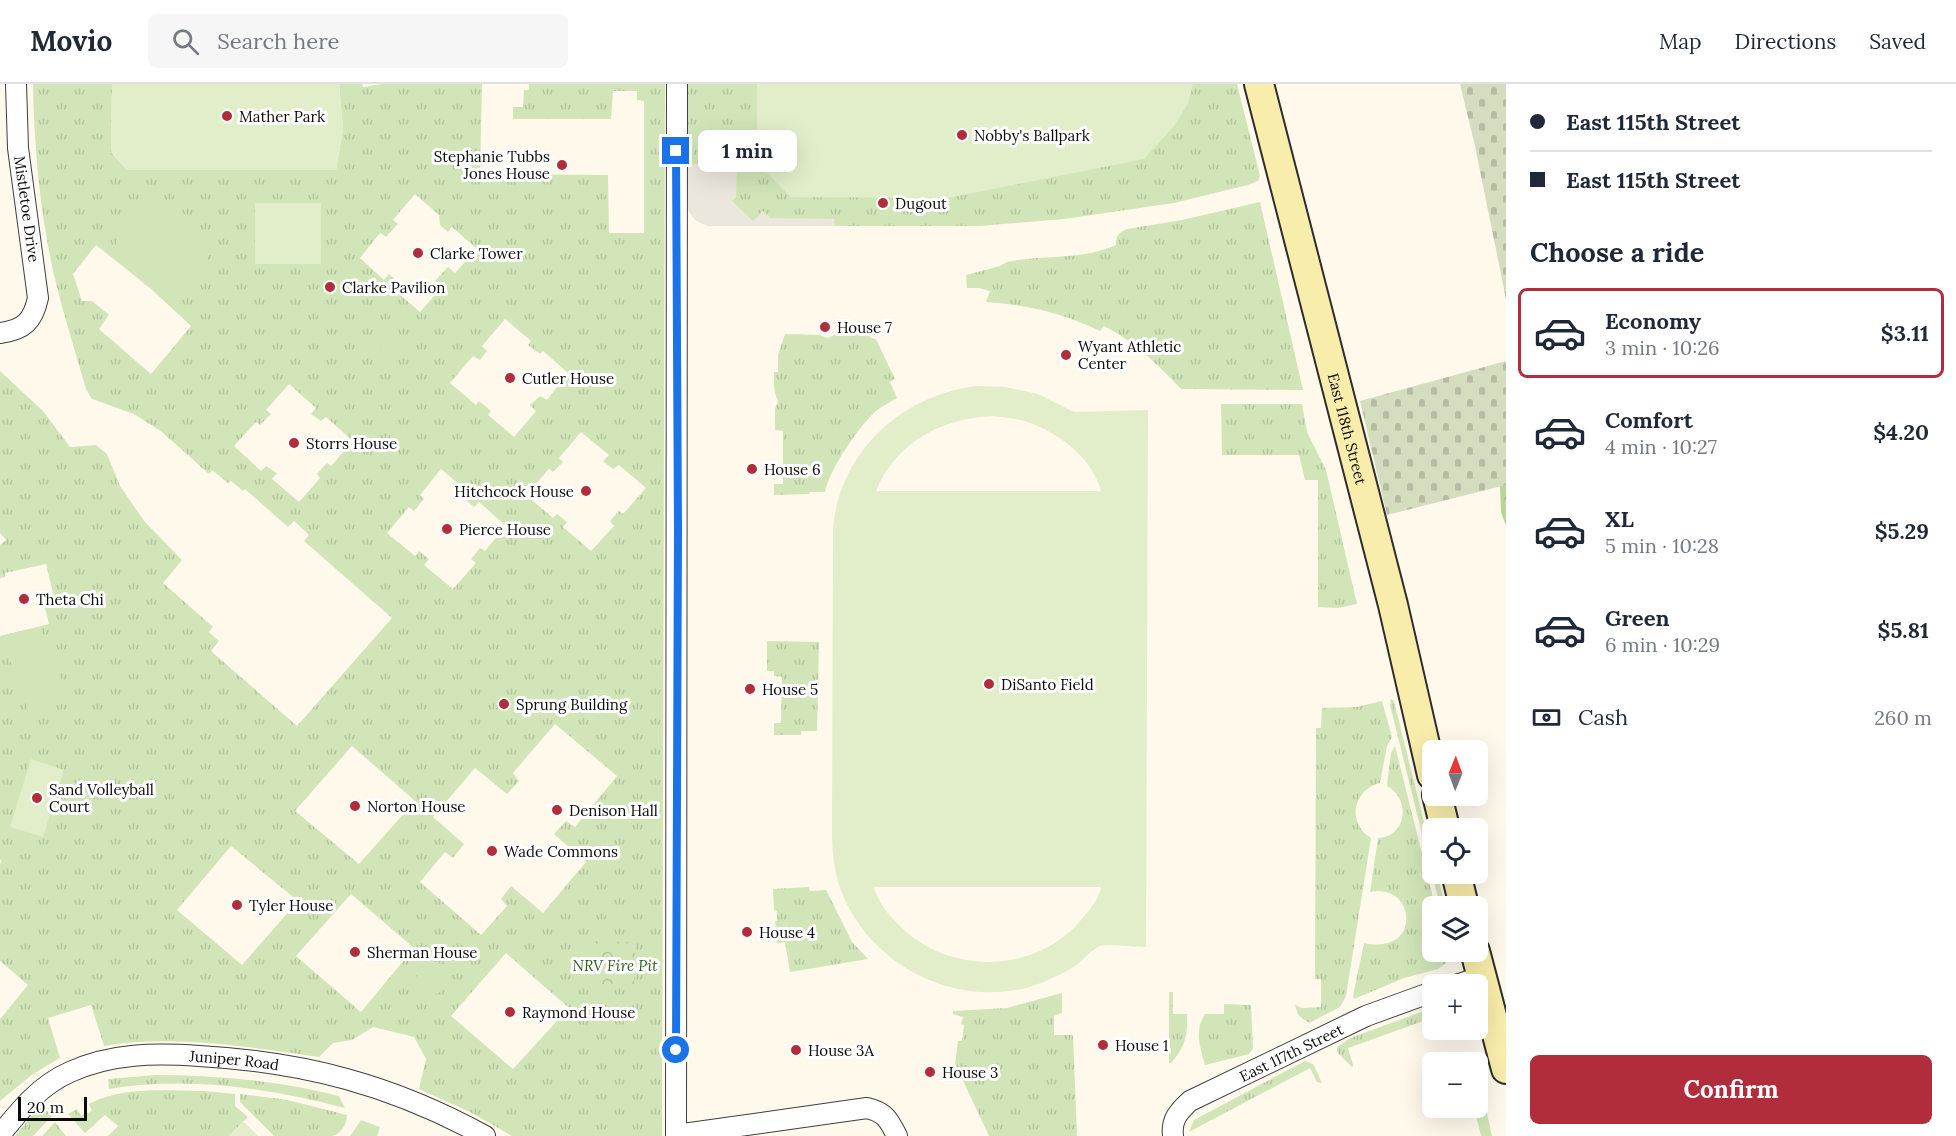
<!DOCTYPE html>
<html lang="en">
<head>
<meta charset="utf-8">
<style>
  :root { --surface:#fff; --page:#f6f6f7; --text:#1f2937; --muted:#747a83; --line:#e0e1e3; --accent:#b12d3b }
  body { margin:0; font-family:Lora,serif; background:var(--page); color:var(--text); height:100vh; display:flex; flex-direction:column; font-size:22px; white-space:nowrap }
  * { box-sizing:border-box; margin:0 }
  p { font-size:20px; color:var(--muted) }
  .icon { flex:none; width:33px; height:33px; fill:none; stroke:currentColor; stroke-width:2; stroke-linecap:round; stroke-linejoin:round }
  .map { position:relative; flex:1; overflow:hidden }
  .side { display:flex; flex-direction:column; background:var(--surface); width:450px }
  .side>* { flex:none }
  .hud { display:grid; align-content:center; height:132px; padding:0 24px; background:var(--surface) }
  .needle { width:39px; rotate:1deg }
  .buttons { position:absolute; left:1422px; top:656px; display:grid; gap:12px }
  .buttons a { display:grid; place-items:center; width:66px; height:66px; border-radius:9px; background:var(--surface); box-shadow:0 6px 24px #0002; font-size:30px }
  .scale { position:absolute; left:18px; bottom:15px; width:69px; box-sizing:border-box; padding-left:6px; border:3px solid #0b0b0b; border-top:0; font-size:16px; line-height:21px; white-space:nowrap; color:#0b0b0b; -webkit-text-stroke:4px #fff; paint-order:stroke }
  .end { position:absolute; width:27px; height:27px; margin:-14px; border:8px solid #1a73e8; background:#fff; box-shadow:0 0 0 3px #fff }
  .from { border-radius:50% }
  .bubble { position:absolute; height:42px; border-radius:9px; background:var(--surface); box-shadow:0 6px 24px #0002; font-size:20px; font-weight:700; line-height:42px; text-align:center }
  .hud b { display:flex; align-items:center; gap:21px; height:57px; font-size:22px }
  .hud b+b { border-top:2px solid var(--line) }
  .hud i { width:15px; height:15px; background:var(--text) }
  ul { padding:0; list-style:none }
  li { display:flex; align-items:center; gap:18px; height:90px; margin:0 12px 9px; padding:0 12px; border:3px solid transparent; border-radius:9px }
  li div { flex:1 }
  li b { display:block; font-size:22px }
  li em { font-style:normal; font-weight:700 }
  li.on { border-color:var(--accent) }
  li>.icon { width:54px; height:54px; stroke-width:1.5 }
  h2 { padding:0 24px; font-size:27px; line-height:72px }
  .pay { display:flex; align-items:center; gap:15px; height:66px; padding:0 24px; font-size:22px }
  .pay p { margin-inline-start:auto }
  .action { display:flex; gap:12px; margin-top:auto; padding:12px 24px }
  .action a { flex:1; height:69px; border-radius:9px; background:var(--accent); color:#fff; font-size:24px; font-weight:700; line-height:69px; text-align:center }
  header { display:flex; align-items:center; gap:36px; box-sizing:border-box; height:84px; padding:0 30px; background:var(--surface); border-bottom:2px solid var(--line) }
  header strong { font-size:28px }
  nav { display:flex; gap:33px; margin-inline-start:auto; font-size:21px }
  .search { width:420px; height:54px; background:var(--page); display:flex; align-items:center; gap:15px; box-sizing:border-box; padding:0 21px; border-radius:9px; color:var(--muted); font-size:22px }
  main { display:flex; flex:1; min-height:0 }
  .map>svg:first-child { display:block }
  .grass { fill:url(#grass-tufts); fill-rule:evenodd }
  .forest { fill:url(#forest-firs) }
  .cemetery { fill:url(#cemetery-stones) }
  .park { fill:url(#park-crowns) }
  .garden { fill:#d2e5b8 }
  .pitch { fill:#e2edc9; fill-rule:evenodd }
  .plaza { fill:#ece7dc }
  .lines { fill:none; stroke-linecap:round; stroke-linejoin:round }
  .street-casing { stroke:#3e3e3e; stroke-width:22 }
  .secondary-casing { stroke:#2d2d2d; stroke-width:32 }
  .street { stroke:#fff; stroke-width:20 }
  .secondary { stroke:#f9edab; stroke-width:28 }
  .route { stroke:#1a73e8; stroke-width:8 }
  .poi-dot { fill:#b12d3b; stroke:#fff; stroke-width:2 }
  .labels { text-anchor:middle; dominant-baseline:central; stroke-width:6; stroke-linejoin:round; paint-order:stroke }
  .poi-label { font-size:15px; fill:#0b0b0b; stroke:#fff; text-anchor:start }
  .street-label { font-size:15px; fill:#0b0b0b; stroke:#fff }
  .park-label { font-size:15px; font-style:italic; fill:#315e21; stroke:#fff }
</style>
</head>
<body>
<header>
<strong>Movio</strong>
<div class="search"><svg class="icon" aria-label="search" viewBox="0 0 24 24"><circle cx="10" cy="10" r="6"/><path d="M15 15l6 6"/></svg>Search here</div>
<nav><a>Map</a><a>Directions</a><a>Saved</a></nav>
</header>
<main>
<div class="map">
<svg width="1506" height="1052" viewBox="0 0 1506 1052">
  <defs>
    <pattern id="grass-tufts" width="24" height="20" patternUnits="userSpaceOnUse" patternTransform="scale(1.5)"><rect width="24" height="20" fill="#d2e5b8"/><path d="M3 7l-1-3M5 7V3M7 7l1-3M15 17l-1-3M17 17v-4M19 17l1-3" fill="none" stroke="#b3c39d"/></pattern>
    <pattern id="forest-firs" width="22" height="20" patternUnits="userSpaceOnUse" patternTransform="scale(1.5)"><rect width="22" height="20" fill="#b7d598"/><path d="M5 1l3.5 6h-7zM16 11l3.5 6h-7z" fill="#9cb682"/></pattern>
    <pattern id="cemetery-stones" width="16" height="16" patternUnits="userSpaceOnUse" patternTransform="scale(1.5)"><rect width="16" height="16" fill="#d5ddbf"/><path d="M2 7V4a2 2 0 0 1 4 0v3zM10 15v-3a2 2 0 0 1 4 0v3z" fill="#b6bca3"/></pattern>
    <pattern id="park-crowns" width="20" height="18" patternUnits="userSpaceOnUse" patternTransform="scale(1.5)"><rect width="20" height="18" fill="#d2e5b8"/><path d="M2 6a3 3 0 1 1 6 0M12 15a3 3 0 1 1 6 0" fill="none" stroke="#b3c39d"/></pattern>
  </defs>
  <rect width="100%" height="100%" fill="#fef9eb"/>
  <g class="grass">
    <path d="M33 0H112L111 68 127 86H336L343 45 339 0H362L363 3 382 0H482L480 90 608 91 609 149H644V17L637 16V7H613L611 35H513V23H523L524 6H529V0H665L662 1052H512L470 1028 419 1005 426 975 414 953 373 943 352 956 333 959 319 973C248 963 175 950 104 962L91 921 48 934 60 974 33 990 0 1017V935L28 901 0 877V780L2 777 0 775V552L49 540 43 516 54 513 46 480 5 489V493L0 494V461L6 456 0 449V287L43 327 70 363 96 361 107 370 120 402 145 438 182 476 163 499 213 543 209 548 219 557 211 567 297 642 392 534 304 457 309 451 294 437 288 443 245 405 243 407 231 397 228 399 212 386 209 390 162 348 134 330 92 315 86 305C75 267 63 229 54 191 40 128 34 64 33 0ZM415 110 439 131 440 141 448 148 452 143 477 165 455 189 448 183 435 197 442 203 420 228 397 208 403 202 389 190 384 196 360 174 380 149 386 153 398 140 393 136ZM96 161 150 204 191 242 151 290 99 245 109 231 92 217H82L73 190ZM505 235 531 257 528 261 540 270 543 267 568 289 547 316 540 312 530 321 536 327 514 353 488 331 491 327 479 317 476 321 450 299 473 272 480 276 487 267 482 262ZM289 300 316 324 311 330 321 337 326 333 353 357 331 382 327 379 317 390 320 394 299 418 272 395 277 389 266 382 261 387 234 362 256 338 260 341 271 330 266 326ZM581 348 609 371 603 377 613 385 619 381 646 404 623 430 619 427 610 437 614 442 591 467 563 443 567 438 557 430 553 434 526 411 549 385 553 388 563 378 559 374ZM441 385 469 409 464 414 474 423 479 418 506 442 485 467 480 464 471 475 476 479 453 505 424 481 429 475 419 467 415 472 387 449 409 423 414 427 424 415 420 411ZM555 640 617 692 575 743 566 737 554 750 586 778 543 829 511 802 501 815 507 822 481 851 420 798 445 768 453 774 464 760 433 733 475 684 507 710 519 697 513 689ZM352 662 415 717 359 780 295 727ZM231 762 298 817 242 881 177 826ZM351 810 414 864 361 928 296 872ZM506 869 569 924 513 985 451 932Z"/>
    <path d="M687 0H1237L1260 92 1258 97 1248 101 1174 119 1064 135 980 142H708C695 137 689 131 687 117Z"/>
    <path d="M1260 118 1303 306 1181 305C1158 281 1134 257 1104 242L1100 247C1063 229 1027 221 986 218L990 207 979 204H967L966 191 1000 182 1007 178C1044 170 1080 177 1116 161 1116 152 1118 149 1127 145L1182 136Z"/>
    <path d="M785 250 819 251 828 254 836 250H867L871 254 876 255 895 295 890 298 897 314C890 318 882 322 876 327 859 342 829 386 825 408H810L809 410 774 411V400H783V347L775 346V325L778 317C773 307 774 299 774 288H778V271Z"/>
    <polygon points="1221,320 1302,320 1307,348 1326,386 1357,520 1338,524 1318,523 1318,396 1305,396 1299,371 1222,371"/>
    <polygon points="767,557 819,558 817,647 801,647 801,651 774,651 774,639 781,639 782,593 774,592 774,587 767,587"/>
    <polygon points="1391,615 1394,617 1432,771 1432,789 1437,789 1445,822 1440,822 1390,621"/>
    <path d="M1382 617 1392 653 1387 662 1380 699C1352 706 1347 740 1371 754L1346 912 1340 923 1309 939 1298 931 1295 921 1302 924 1321 923V895H1315L1316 644H1321L1322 624 1356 623Z"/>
    <path d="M1395 662 1435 822H1432V867H1446V879L1438 885 1404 894 1354 915 1353 912 1364 859C1423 872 1416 798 1370 808L1378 754C1407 753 1411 715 1387 702L1391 669Z"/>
    <polygon points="809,803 810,807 826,806 852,858 868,875 790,888 785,858 777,859 775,837 777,837 777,827 774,826 773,805"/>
    <path d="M1169 908H1173V930H1187C1188 951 1185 964 1171 979H1169Z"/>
    <polygon points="1062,909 1062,929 1054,932 1054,951 1073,951 1077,1052 989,1052 955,980 958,957 962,957 964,941 961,940 963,933 953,930 953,927 1007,924"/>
    <path d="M1224 920 1251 921 1253 965 1249 970 1205 981C1200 963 1194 947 1205 930H1224Z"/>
    <polygon points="1432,924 1432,934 1348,964 1353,981 1352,983 1337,968 1337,963 1350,954"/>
    <polygon points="1305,977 1313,980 1322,999 1317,998 1310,984 1189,1048 1194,1036"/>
    <polygon points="1478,990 1492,1052 1481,1052 1474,1023 1478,1023"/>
    <path d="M155 991C218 991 278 997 339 1012L345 1024C269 1004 188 992 109 1005L108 995Z"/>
    <path d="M204 1007 235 1010V1022L248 1033 229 1052H108L118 1042 105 1031 85 1049 68 1030 77 1025 81 1032 92 1027 89 1020C123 1002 166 1007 204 1007Z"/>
    <path d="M240 1010 288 1016 347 1031C347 1040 341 1050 332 1052 315 1052 292 1052 274 1052L240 1018Z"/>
    <polygon points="41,1024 46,1026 52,1032 33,1052 15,1052 34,1029"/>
    <polygon points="361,1036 380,1043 377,1052 350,1052"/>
    <polygon points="55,1038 66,1052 42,1052"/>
  </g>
  <polygon class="forest" points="1506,401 1506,442 1501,428 1500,402"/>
  <g class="cemetery">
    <polygon points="1460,0 1506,0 1506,215 1475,62"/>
    <polygon points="1506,277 1506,401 1387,431 1360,317"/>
  </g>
  <polygon class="park" points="596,857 635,858 634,904 595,904"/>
  <g class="garden">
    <path d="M162 117 191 134 194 142 204 150 212 161C210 169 202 186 196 191 189 197 183 201 178 208 165 209 153 207 143 199L144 190 140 183 125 172 116 160 119 153 117 147 151 120Z"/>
    <path d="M383 243 403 255C406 278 372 278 380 244Z"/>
    <polygon points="40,543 71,618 29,628 1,552"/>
    <circle cx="433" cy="894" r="16"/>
  </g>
  <g class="pitch">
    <polygon points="112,0 339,0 343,45 336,86 127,86 111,68"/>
    <polygon points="757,0 1193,0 1188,19 1175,41 1144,75 948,114 791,113 757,79"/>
    <rect x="255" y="119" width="66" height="61"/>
    <path d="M978 302 1005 303 1038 310 1074 328 1148 326 1146 863C1133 863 1112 860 1100 862 1092 865 1082 877 1075 882 1061 891 1045 898 1029 903 954 924 871 881 842 809 834 789 832 767 832 746L833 444C840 368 902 310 978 302ZM993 332C1002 333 1012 334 1021 336 1054 345 1092 372 1101 407H876C896 358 942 334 993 332ZM874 803H1100L1101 804C1099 814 1092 823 1085 831 1042 889 953 893 902 844 890 833 878 819 874 803Z"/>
    <polygon points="31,675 64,686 43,753 10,743"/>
    <polygon points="244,1038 258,1052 229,1052"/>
  </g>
  <polygon class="plaza" points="687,80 737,80 736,113 732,117 753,137 763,127 771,134 834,135 835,142 708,142 701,139 695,136 688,126"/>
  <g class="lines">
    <g class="street-casing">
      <g id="street">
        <path d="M0 249C24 246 33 237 38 214L18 64 16 0"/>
        <polyline points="1459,900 1481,893"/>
        <path id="s1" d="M0 1051C20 1026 40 1001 70 988 112 969 155 969 199 972 305 978 392 1001 485 1052"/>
        <path d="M676 1051 867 1024C885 1028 889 1036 897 1052"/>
        <polyline points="676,1052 677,0"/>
        <path id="s2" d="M1173 1052C1171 1036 1178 1028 1190 1017L1366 932 1432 908"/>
      </g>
    </g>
    <g class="secondary-casing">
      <g id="secondary">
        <path id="s3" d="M1259 0 1393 521 1432 691"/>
        <polyline points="1437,711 1445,744"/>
        <polyline points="1456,789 1464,822"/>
        <polyline points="1475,867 1506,985"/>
      </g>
    </g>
    <use href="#street" class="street"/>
    <use href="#secondary" class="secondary"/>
  </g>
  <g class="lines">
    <polyline class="route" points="676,966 678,445 676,67"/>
  </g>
  <g class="poi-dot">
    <circle cx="227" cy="32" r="6"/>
    <circle cx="962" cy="51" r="6"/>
    <circle cx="562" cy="81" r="6"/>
    <circle cx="883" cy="119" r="6"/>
    <circle cx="418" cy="169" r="6"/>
    <circle cx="330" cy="203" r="6"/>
    <circle cx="825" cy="243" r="6"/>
    <circle cx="1066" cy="271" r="6"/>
    <circle cx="510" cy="294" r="6"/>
    <circle cx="294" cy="359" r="6"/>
    <circle cx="752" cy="385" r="6"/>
    <circle cx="586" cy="407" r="6"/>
    <circle cx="447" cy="445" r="6"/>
    <circle cx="24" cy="515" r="6"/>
    <circle cx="989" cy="600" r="6"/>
    <circle cx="750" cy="605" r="6"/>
    <circle cx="504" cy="620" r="6"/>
    <circle cx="37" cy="714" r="6"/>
    <circle cx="355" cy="722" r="6"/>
    <circle cx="557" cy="726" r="6"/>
    <circle cx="492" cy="767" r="6"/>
    <circle cx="237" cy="821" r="6"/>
    <circle cx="747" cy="848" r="6"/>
    <circle cx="355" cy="868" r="6"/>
    <circle cx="510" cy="928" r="6"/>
    <circle cx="1103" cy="961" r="6"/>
    <circle cx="796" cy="966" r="6"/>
    <circle cx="930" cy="988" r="6"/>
  </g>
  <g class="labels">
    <g class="poi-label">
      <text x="239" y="32">Mather Park</text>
      <text x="974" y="51">Nobby's Ballpark</text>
      <text x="550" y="72" text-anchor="end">Stephanie Tubbs<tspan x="550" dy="17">Jones House</tspan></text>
      <text x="895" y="119">Dugout</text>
      <text x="430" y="169">Clarke Tower</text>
      <text x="342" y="203">Clarke Pavilion</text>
      <text x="837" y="243">House 7</text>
      <text x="1078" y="262">Wyant Athletic<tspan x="1078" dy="17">Center</tspan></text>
      <text x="522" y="294">Cutler House</text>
      <text x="306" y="359">Storrs House</text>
      <text x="764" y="385">House 6</text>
      <text x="574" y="407" text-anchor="end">Hitchcock House</text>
      <text x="459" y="445">Pierce House</text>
      <text x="36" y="515">Theta Chi</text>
      <text x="1001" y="600">DiSanto Field</text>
      <text x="762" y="605">House 5</text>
      <text x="516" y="620">Sprung Building</text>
      <text x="49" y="705">Sand Volleyball<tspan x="49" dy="17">Court</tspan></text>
      <text x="367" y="722">Norton House</text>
      <text x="569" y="726">Denison Hall</text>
      <text x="504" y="767">Wade Commons</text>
      <text x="249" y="821">Tyler House</text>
      <text x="759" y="848">House 4</text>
      <text x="367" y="868">Sherman House</text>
      <text x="522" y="928">Raymond House</text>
      <text x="1115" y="961">House 1</text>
      <text x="808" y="966">House 3A</text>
      <text x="942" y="988">House 3</text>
    </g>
    <g class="street-label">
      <text transform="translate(27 125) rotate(82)">Mistletoe Drive</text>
      <text stroke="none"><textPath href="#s3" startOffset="356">East 118th Street</textPath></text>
      <text stroke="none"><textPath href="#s2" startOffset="153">East 117th Street</textPath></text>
      <text stroke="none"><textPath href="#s1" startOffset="262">Juniper Road</textPath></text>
    </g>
    <g class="park-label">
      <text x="615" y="881">NRV Fire Pit</text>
    </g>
  </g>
</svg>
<div class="buttons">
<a><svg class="needle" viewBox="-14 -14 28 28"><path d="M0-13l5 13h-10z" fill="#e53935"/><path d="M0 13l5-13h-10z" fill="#747a83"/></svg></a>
<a><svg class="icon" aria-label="locate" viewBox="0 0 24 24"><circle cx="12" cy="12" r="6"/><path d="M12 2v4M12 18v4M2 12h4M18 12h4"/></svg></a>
<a><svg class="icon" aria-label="layers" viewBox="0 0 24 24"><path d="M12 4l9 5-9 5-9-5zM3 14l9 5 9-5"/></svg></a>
<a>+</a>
<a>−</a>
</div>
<div class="scale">20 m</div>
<i class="end from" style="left:676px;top:966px"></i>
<i class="end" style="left:676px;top:67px"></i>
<div class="bubble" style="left:698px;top:46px;width:99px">1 min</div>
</div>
<section class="side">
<div class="hud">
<b><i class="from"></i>East 115th Street</b>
<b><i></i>East 115th Street</b>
</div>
<h2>Choose a ride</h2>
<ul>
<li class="on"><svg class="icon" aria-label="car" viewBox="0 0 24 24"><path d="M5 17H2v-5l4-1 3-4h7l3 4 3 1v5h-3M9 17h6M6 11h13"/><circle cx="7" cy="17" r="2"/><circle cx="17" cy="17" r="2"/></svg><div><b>Economy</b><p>3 min · 10:26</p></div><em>$3.11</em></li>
<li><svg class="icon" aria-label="car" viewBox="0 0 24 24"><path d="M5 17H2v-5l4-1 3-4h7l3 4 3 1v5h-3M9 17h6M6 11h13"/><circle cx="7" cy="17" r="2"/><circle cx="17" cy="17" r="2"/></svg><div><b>Comfort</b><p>4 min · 10:27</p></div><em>$4.20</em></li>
<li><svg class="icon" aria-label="car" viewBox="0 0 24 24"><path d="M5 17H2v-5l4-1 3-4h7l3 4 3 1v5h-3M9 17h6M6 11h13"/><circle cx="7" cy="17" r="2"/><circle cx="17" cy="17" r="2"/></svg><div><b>XL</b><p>5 min · 10:28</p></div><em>$5.29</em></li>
<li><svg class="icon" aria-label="car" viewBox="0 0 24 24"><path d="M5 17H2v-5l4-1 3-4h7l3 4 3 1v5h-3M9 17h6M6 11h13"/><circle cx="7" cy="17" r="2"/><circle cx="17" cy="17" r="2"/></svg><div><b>Green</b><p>6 min · 10:29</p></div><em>$5.81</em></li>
</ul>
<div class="pay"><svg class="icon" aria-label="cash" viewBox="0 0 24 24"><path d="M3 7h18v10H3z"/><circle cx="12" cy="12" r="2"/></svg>Cash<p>260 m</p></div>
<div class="action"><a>Confirm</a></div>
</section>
</main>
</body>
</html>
